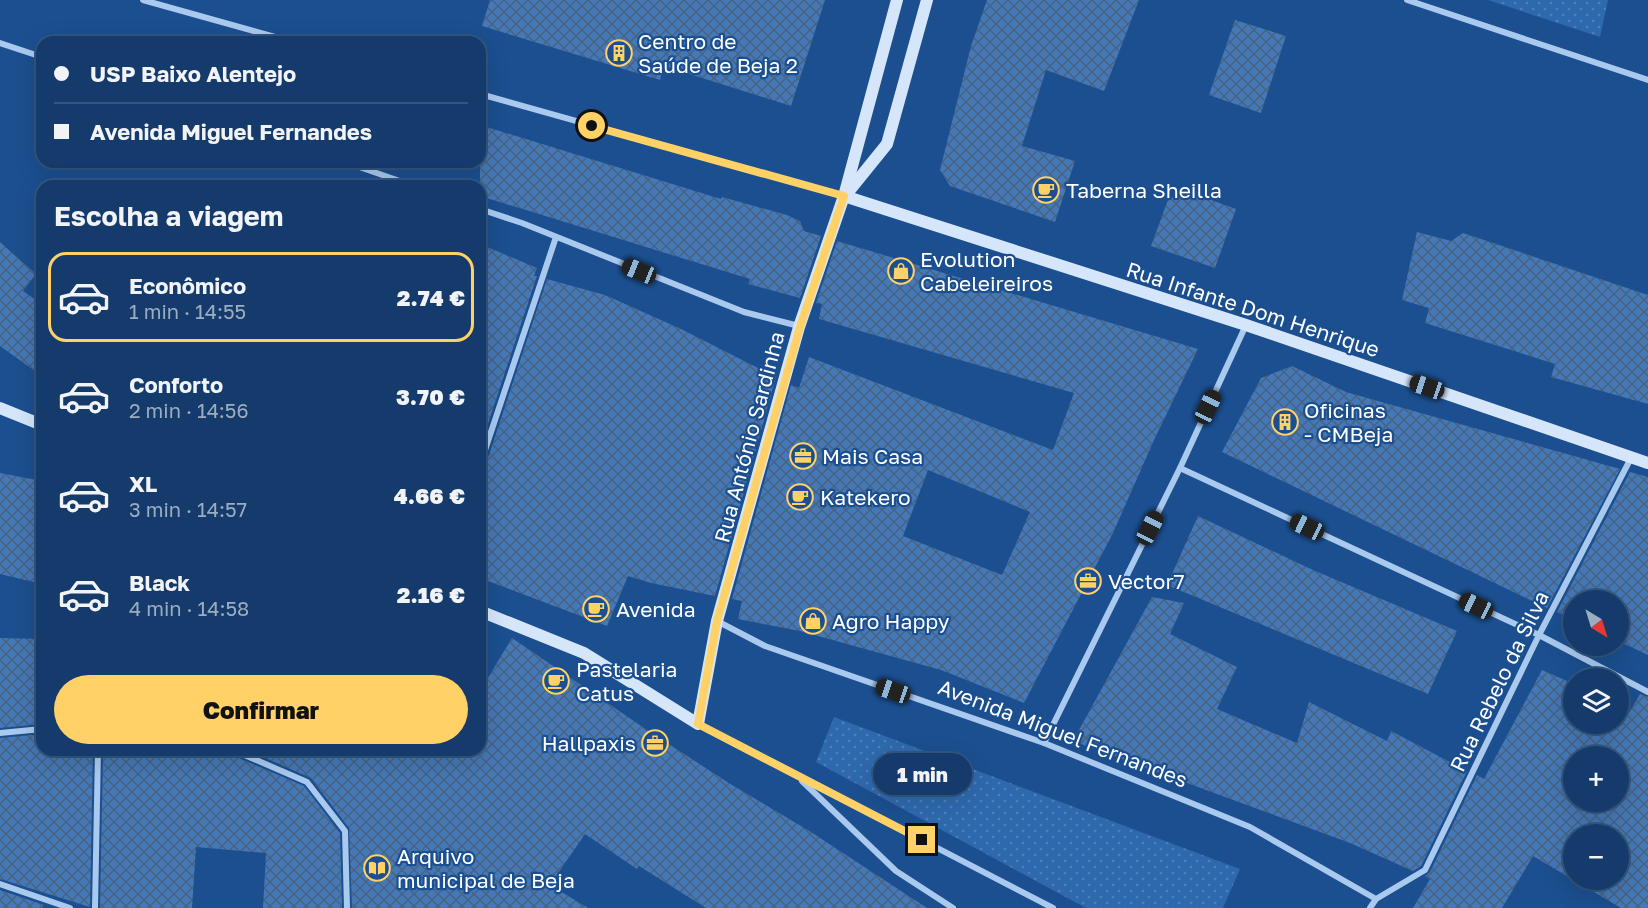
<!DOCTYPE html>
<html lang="pt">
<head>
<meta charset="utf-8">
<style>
  :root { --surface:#143b6b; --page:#214673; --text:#f1f3f6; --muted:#9dadc1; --line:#33557e; --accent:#ffd166 }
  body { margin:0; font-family:"Golos Text",sans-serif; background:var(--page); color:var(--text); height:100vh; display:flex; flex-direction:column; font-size:22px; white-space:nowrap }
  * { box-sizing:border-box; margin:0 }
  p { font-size:20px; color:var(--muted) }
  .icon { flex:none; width:33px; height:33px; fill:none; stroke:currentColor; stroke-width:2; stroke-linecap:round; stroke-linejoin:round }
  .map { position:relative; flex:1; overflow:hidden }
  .panel { position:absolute; left:36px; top:180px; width:450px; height:576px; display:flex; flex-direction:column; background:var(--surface); border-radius:18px; box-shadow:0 6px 24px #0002,0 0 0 2px var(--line) }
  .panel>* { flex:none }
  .hud { position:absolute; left:36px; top:36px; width:450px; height:132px; border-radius:18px; box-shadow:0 6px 24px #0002,0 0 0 2px var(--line); display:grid; align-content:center; height:132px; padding:0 18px; background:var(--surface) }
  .needle { width:39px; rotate:142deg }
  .buttons { position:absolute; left:1563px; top:590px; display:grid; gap:12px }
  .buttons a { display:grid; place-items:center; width:66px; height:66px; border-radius:50%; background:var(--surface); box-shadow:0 6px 24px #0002,0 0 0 2px var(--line); font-size:30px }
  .end { position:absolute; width:27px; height:27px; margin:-14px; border:8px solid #ffd166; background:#111; box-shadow:0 0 0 3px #111 }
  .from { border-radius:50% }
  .bubble { position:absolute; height:42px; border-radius:21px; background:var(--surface); box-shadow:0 6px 24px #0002,0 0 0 2px var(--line); font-size:20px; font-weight:800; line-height:42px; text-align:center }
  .car { position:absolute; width:18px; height:36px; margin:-18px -9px; border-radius:8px; box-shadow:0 0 4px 2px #0007; background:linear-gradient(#222 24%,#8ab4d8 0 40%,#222 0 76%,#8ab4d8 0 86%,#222 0) }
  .hud b { display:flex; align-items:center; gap:21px; height:57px; font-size:22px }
  .hud b+b { border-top:2px solid var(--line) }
  .hud i { width:15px; height:15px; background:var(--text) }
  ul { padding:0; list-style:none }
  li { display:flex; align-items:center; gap:18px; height:90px; margin:0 12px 9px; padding:0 6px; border:3px solid transparent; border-radius:18px }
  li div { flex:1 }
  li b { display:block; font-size:22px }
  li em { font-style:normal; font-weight:800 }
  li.current { border-color:var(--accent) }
  li>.icon { width:54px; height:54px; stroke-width:1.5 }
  h2 { padding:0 18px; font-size:27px; line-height:72px }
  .cta { display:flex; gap:12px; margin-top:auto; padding:12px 18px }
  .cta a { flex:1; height:69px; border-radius:36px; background:var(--accent); color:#111; font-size:24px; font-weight:800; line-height:69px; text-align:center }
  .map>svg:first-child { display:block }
  .garden { fill:url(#garden-dots) }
  .building { fill:url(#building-cross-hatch); fill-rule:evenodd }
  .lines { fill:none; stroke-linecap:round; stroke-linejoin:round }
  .minor { stroke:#a9c9ee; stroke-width:6 }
  .secondary { stroke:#d6e6fa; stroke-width:12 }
  .route { stroke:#ffd166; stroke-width:8 }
  .labels { text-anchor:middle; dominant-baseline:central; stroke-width:4.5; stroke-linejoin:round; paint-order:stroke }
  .poi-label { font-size:21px; fill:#fff; stroke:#1b4f8f; text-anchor:start }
  .street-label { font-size:21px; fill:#fff; stroke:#1b4f8f }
</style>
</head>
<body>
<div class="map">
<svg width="1648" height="908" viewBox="0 0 1648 908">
  <defs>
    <pattern id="garden-dots" width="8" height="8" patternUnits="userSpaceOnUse" patternTransform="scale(1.5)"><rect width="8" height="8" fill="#2e69ad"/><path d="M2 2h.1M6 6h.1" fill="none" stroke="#4d80b9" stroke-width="1.8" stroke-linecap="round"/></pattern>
    <pattern id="building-cross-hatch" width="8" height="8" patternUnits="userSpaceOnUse" patternTransform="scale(1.5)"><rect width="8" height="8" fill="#4478b7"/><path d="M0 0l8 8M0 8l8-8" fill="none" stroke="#486282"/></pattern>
  </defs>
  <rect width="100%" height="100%" fill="#1b4f8f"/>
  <g class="garden">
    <polygon points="1488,0 1608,0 1600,37"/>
    <polygon points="834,717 1240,869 1223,908 1086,908 816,762"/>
  </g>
  <g class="building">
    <polygon points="490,0 825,0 791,106 664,66 660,80 482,26"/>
    <polygon points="987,0 1139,0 1104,91 1046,70 1022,146 1075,161 1055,222 950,186 940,170 971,46"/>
    <polygon points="1235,20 1286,36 1261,113 1209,95"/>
    <polygon points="480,125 721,199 722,197 787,215 800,221 804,231 821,236 800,298 748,284 750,279 480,196"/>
    <polygon points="1178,188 1236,209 1215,268 1151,246 1169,197 1174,198"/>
    <polygon points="1417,232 1451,241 1463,233 1648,295 1648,404 1551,377 1555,364 1425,323 1429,308 1402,300"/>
    <path d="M837 241 1198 349 1154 440 1113 533 1024 703 941 670 800 631 738 619 742 601 732 599 791 385 799 388 809 357 1053 450 1074 393 819 319 822 304 816 303ZM928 470 1030 512 1002 575 903 536Z"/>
    <polygon points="0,242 36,274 23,291 42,304 42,376 0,346"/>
    <polygon points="480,244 537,268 534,276 537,276 480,448"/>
    <polygon points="547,279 605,295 681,329 776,377 715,596 651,583 628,576 607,626 480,578 480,470 485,467"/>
    <polygon points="1292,366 1346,392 1620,469 1547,608 1222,452 1261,378"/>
    <polygon points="1630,472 1648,477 1648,655 1618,641 1618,600 1574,600 1574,620 1557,612"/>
    <polygon points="0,473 42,481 42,584 0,574"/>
    <polygon points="1198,516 1313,570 1457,631 1428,694 1167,585"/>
    <polygon points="1152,597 1184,603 1170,634 1237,667 1217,709 1297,743 1309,702 1387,741 1391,731 1467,771 1421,866 1413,871 1350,843 1073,741"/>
    <polygon points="0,638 42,639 42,724 0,728"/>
    <polygon points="512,638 650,732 732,785 811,832 927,908 706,908 639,866 637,869 585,834 550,885 588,908 352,908 349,828 311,778 263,757 276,758 259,750 480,750 480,691"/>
    <path d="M1542 670 1574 684V723H1623L1640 694 1648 697V908H1621L1533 856 1502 908H1413L1430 879 1425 876 1430 872 1477 775 1484 779ZM1574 756H1618V801H1574ZM1574 834H1618V879H1574Z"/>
    <polygon points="42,734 42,750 86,750 86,752 93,752 90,907 0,879 0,738"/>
    <polygon points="103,752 234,756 304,786 340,833 342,908 263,908 266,853 196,847 192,908 100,908"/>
    <polygon points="0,890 44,905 42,908 0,908"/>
  </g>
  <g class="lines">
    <g class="minor">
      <polyline points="143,0 293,42"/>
      <polyline points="1407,0 1648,80"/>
      <polyline points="0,43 42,57"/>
      <polyline points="480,94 844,196"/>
      <polyline points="345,162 414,186"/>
      <polyline points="480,209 522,223 744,312 799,326"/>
      <polyline points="480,465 556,237"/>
      <polyline points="1180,468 1539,635 1648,692"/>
      <polyline points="717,621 765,646 1044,743 1250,827 1376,899 1370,908"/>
      <polyline points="480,629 488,614"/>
      <polyline points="698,724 1053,908"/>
      <polyline points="0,733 42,729"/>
      <polyline points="1044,743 1180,468 1246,325"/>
      <polyline points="233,750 307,782 345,831 347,908"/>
      <polyline points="802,781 896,871 953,908"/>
      <polyline points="0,884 70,908"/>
      <polyline points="1376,899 1425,870 1539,635 1631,458"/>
      <polyline points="95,908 98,750"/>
    </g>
    <g class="secondary">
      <polyline points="849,191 887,144 927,0"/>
      <polyline points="844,196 1246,325 1648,463"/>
      <polyline points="0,408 42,425"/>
      <polyline points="480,611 584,653 698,724 717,621 799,327 844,196 897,0"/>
    </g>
  </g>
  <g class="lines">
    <polyline class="route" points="592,126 844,196 800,327 717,621 698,724 922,840"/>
  </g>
  <defs>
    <g id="building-ring" transform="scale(1.35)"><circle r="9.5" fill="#1b4f8f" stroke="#ffd166" stroke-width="1.5"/><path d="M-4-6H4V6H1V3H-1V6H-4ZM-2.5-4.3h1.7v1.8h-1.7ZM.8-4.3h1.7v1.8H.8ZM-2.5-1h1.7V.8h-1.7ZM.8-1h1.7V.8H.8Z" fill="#ffd166"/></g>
    <g id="cafe-ring" transform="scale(1.35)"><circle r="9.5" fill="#1b4f8f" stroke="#ffd166" stroke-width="1.5"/><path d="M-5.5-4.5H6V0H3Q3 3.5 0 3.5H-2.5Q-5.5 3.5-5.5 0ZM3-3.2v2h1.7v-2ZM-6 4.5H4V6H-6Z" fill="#ffd166"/></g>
    <g id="shop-ring" transform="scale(1.35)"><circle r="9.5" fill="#1b4f8f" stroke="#ffd166" stroke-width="1.5"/><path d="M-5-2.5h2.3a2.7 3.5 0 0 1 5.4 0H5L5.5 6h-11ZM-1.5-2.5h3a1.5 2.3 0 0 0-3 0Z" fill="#ffd166"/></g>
    <g id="office-ring" transform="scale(1.35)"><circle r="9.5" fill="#1b4f8f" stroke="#ffd166" stroke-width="1.5"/><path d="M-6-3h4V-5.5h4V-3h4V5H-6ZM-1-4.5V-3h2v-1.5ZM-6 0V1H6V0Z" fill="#ffd166"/></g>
    <g id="library-ring" transform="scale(1.35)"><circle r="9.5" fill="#1b4f8f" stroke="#ffd166" stroke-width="1.5"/><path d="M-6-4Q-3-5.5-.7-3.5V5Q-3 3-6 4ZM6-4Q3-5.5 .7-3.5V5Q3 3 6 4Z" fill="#ffd166"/></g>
  </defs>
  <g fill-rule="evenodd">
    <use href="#building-ring" x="619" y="53"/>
    <use href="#cafe-ring" x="1046" y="190"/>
    <use href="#shop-ring" x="901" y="271"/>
    <use href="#building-ring" x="1285" y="422"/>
    <use href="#office-ring" x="803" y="456"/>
    <use href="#cafe-ring" x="800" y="497"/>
    <use href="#office-ring" x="1088" y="581"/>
    <use href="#cafe-ring" x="596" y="609"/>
    <use href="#shop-ring" x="813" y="621"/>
    <use href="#cafe-ring" x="556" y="681"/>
    <use href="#office-ring" x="655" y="743"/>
    <use href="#library-ring" x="377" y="868"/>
  </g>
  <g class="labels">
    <g class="poi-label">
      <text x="638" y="41">Centro de<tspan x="638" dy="24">Saúde de Beja 2</tspan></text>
      <text x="1066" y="190">Taberna Sheilla</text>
      <text x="920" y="259">Evolution<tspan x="920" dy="24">Cabeleireiros</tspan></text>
      <text x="1304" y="410">Oficinas<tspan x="1304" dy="24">- CMBeja</tspan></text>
      <text x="822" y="456">Mais Casa</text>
      <text x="820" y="497">Katekero</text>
      <text x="1108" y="581">Vector7</text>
      <text x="616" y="609">Avenida</text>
      <text x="832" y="621">Agro Happy</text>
      <text x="576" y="669">Pastelaria<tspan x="576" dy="24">Catus</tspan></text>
      <text x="636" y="743" text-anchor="end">Hallpaxis</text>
      <text x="397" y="856">Arquivo<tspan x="397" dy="24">municipal de Beja</tspan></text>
    </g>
    <g class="street-label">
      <text transform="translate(1253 309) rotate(18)">Rua Infante Dom Henrique</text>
      <text transform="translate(749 437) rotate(-75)">Rua António Sardinha</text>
      <text transform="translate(1499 681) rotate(-64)">Rua Rebelo da Silva</text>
      <text transform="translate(1063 733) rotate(21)">Avenida Miguel Fernandes</text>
    </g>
  </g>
</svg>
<div class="buttons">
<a><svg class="needle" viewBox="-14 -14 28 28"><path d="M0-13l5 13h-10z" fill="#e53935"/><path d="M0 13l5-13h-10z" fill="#9dadc1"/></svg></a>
<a><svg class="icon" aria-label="layers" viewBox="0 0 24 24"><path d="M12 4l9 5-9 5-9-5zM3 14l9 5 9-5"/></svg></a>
<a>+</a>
<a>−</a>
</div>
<i class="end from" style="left:592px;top:126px"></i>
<i class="end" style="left:922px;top:840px"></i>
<div class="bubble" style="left:873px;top:753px;width:99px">1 min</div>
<i class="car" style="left:639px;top:271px;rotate:292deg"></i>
<i class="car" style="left:1427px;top:387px;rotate:289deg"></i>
<i class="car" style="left:1208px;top:407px;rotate:25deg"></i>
<i class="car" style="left:1307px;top:527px;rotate:295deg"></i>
<i class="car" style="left:1150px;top:528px;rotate:27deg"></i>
<i class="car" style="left:1476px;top:606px;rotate:295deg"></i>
<i class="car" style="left:893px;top:691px;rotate:289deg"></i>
<div class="hud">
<b><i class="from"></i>USP Baixo Alentejo</b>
<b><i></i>Avenida Miguel Fernandes</b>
</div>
<section class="panel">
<h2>Escolha a viagem</h2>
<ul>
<li class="current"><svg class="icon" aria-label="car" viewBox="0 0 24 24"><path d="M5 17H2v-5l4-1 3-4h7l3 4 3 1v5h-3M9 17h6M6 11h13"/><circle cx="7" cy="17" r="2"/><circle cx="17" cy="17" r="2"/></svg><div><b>Econômico</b><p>1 min · 14:55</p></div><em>2.74 €</em></li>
<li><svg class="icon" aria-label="car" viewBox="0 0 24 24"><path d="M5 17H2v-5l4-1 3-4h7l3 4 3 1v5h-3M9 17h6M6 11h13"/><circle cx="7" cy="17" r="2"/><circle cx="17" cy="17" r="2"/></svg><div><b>Conforto</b><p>2 min · 14:56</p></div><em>3.70 €</em></li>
<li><svg class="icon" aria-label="car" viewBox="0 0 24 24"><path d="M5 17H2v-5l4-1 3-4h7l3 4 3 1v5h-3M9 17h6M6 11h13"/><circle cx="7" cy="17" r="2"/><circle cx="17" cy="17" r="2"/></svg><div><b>XL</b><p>3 min · 14:57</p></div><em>4.66 €</em></li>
<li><svg class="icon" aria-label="car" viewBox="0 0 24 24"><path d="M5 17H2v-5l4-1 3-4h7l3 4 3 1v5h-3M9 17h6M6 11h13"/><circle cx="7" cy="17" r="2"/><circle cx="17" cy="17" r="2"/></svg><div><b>Black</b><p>4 min · 14:58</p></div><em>2.16 €</em></li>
</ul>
<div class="cta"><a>Confirmar</a></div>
</section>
</div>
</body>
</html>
